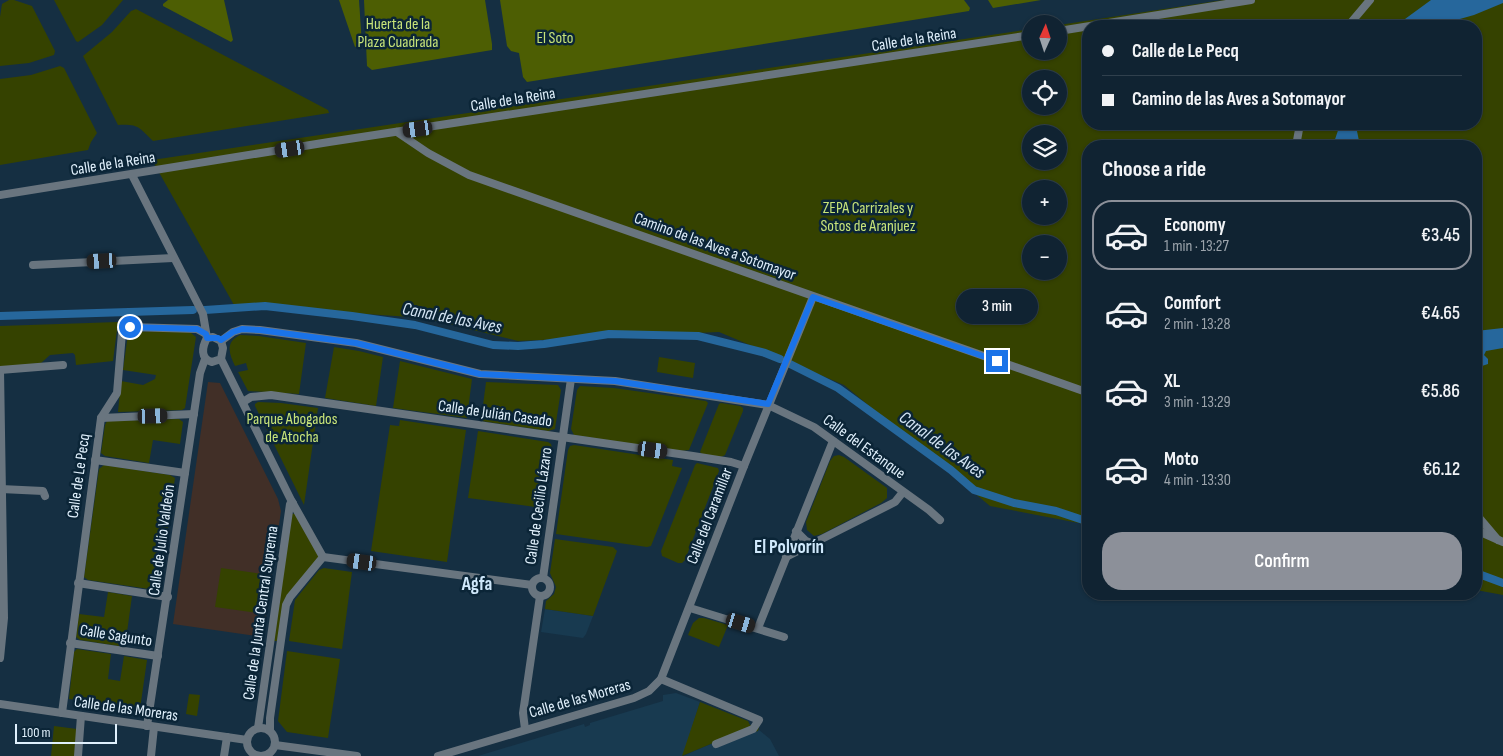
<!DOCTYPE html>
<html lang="en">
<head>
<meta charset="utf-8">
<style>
  :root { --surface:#102332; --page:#1e2f3e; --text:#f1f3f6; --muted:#9ca4ac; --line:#30404d; --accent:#8c9099 }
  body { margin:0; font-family:"Sofia Sans Condensed",sans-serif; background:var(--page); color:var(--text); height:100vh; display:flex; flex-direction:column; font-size:19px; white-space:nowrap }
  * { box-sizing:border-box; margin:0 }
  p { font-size:16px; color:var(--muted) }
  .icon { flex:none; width:28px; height:28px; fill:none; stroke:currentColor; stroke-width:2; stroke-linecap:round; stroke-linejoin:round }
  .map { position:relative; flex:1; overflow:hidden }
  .details { position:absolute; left:1082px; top:140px; width:400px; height:460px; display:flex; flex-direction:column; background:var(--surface); border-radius:20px; box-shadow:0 1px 4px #0004,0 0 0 1px var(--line) }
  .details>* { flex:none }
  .hud { position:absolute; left:1082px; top:20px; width:400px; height:110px; border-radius:20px; box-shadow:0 1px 4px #0004,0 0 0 1px var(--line); display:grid; align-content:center; height:110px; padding:0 20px; background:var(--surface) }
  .needle { width:32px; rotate:3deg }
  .buttons { position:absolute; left:1022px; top:15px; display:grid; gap:10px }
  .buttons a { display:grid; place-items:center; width:45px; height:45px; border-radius:50%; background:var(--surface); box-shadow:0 1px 4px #0004,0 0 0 1px var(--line); font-size:25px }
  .scale { position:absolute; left:15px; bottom:12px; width:102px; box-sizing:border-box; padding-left:5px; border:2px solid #e0f0fc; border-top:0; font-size:14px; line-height:18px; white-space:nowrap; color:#e0f0fc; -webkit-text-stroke:4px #0b2537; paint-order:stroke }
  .end { position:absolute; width:22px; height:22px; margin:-11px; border:6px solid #1a73e8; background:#fff; box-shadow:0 0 0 2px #fff }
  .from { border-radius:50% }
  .bubble { position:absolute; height:35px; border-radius:18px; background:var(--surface); box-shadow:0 1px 4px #0004,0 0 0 1px var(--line); font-size:16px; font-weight:600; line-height:35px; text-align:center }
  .car { position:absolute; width:15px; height:30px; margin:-15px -8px; border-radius:6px; box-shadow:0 0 4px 1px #0007; background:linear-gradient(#222 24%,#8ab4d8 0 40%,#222 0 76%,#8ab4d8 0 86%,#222 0) }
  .hud b { display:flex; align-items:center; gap:18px; height:48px; font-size:19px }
  .hud b+b { border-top:1px solid var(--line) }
  .hud i { width:12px; height:12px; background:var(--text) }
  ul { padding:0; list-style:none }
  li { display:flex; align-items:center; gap:15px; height:70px; margin:0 10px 8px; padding:0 10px; border:2px solid transparent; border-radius:20px }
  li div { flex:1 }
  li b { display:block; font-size:19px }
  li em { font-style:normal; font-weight:600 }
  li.selected { border-color:var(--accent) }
  li>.icon { width:45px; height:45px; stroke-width:1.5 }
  h2 { padding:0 20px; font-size:22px; line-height:60px }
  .action { display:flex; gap:10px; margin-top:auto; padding:10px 20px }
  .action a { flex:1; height:58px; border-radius:20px; background:var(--accent); color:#fff; font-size:20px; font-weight:600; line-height:58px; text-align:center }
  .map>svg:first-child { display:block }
  .built { fill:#183a50 }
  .education { fill:#412f27 }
  .green { fill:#354200; fill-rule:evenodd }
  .forest { fill:#4d5e03 }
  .water { fill:#26679c }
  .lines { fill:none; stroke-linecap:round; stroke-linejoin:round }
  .canal { stroke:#26679c; stroke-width:8 }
  .minor { stroke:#69757f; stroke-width:8 }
  .route { stroke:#1a73e8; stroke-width:6 }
  .labels { text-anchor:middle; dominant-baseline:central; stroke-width:5; stroke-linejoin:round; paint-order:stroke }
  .park-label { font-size:16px; fill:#c8e479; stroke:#0b2537 }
  .street-label { font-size:16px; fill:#e0f0fc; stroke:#0b2537 }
  .water-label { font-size:18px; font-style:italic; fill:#d5e6f5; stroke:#0b2537 }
  .quarter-label { font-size:19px; font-weight:bold; fill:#cfe8fb; stroke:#0b2537 }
</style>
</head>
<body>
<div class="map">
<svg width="1503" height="756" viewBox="0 0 1503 756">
  <rect width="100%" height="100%" fill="#152f42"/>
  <g class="built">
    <polygon points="545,609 593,616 586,634 583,638 541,632"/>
    <polygon points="676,693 700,702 683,756 713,743 759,730 770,739 779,756 478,756 584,724 585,727 590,725 590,723 663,701 663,695"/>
  </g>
  <polygon class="education" points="208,382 220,383 278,499 281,511 263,637 173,624"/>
  <g class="green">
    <polygon points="9,0 14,0 32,6 55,51 54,55 29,63 0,66 0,17 2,4"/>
    <polygon points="54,0 123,0 102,25 78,42 76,41"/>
    <path d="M1223 0H1503V595L1476 590V146H1089V525L990 506 844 385 719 332 518 341 424 318 234 305 152 160 1031 29V51H1059V25ZM1089 26H1476V124H1089ZM1031 79H1059V106H1031ZM1031 134H1059V161H1031ZM1031 189H1059V216H1031ZM1031 244H1059V271H1031Z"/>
    <path d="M136 9 328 110 329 113 153 141C139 128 140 124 118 125L83 56 112 32 131 11Z"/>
    <polygon points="60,66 64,68 97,133 91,142 88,150 0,165 0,79 31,75"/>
    <polygon points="118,322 113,361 76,365 75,355 73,353 50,355 41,363 0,367 0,326"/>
    <polygon points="180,331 191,333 196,337 185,408 182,410 118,412 121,381 143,385 155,379 156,375 123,370 128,334 132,332"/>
    <path d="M240 335 259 336 306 343 299 394 248 391 238 372 248 370 246 363 235 366C229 354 225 342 240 335Z"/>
    <polygon points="334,347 359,351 383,357 376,406 325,398"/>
    <polygon points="659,357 695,363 693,378 657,372"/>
    <polygon points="400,361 472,379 467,418 393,408"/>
    <polygon points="486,382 558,385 561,390 555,429 548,431 481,421"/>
    <polygon points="580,386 614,388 706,401 708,403 689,450 680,451 574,435 571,429 577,390"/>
    <polygon points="258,402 281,403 318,408 304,505 255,406 255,404"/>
    <polygon points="721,403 740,406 743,408 743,411 725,455 721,457 702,454 700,452 719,404"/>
    <polygon points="179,419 183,422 180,444 153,440 149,463 105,456 101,453 105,425 107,421"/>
    <polygon points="400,420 466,430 447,562 371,551 390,425 399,426"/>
    <polygon points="478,431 548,442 551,444 552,448 543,508 468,498"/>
    <polygon points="574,445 673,460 672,466 682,468 651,546 647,547 556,534 568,450 570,446"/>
    <polygon points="839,455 844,457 887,488 887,498 881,503 822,534 814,536 807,530 806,522 830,461 834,456"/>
    <polygon points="697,463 718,468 719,471 685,560 682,563 678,563 662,556 661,551 695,465"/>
    <polygon points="104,465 170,475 175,478 159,587 156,590 88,580 84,577 99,469"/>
    <polygon points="297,513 319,557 290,593 278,641 274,641 291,517 292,514"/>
    <polygon points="555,539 613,547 617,551 593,616 545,609 546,601 554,594 556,587 550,573"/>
    <polygon points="221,568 262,574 257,613 215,607"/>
    <polygon points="324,568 352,572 342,649 289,641 295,600 319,570"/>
    <polygon points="108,592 132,596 125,647 80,640 76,637 79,614 104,617"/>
    <polygon points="699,618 704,618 728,625 719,647 688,635 693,623"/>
    <polygon points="77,649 111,654 108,679 120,681 124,656 147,660 140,709 69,699 74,652"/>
    <polygon points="287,651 340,659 328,738 287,732 278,721"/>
    <polygon points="189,694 200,695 197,716 186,714"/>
    <polygon points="700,702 748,721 750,725 759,727 758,731 713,743 682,756"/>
    <polygon points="54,726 77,729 75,756 51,756"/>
  </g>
  <g class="forest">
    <polygon points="168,0 224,0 233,40 231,42 163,6 163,4"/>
    <polygon points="339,0 359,0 362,45 355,47"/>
    <polygon points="364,0 485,0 492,44 492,50 372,70 367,66"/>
    <polygon points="500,0 964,0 970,8 969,11 527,82 523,77 519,53 511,51 507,46"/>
    <polygon points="988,0 1041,0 993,8"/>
  </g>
  <g class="water">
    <polygon points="1431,0 1503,0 1503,3 1474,15 1435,26 1386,26 1405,19"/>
    <path d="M1339 124H1358L1357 131 1360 146H1334C1334 138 1339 132 1339 124Z"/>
    <polygon points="1503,328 1503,348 1486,351 1484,355 1488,359 1488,364 1476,368 1476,331"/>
  </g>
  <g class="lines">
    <g class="canal">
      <polyline points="205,310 265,306 352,316 415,325 493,345 518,346 544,344 609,334 698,336 765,353 780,359"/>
      <polyline points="0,316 193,310"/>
      <polyline points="790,364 838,388 951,470 974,490 1014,503 1056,511 1089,522"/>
      <polyline points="1476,573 1503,583"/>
    </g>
    <g class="minor">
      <polyline points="1348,26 1370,0"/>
      <polyline points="1059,31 1251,0"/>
      <polyline points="397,132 428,153 469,175 1089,393"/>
      <polyline points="1296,146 1300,124"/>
      <polyline points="132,175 203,314 207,338"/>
      <polyline points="0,195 329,142 1031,35"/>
      <polyline points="33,265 173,258"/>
      <path d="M213 337 221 341 223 348 221 359 212 362C200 359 202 347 207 338Z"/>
      <polyline points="221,341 233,332 242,329 260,330 356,343 480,374 615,381 768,405 814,427 929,510 940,520"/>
      <polyline points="221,359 291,500 323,557 290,597 286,605 270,718 270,730"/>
      <polyline points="243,402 251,397 271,395 693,456 731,462 744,466"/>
      <polyline points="101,418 194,414"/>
      <polyline points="95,460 185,473"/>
      <polyline points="1,489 43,491 45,496"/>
      <polyline points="1476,514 1498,540"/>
      <polyline points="1476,530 1503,542"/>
      <polyline points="796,531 806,541 813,544"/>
      <polyline points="323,557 532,585"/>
      <polyline points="786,557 895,502 903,492"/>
      <polyline points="543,578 571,379"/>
      <circle cx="541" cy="587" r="9"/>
      <polyline points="78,583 168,597"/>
      <polyline points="690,608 784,637"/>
      <polyline points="758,628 833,441"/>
      <polyline points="70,643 158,656"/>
      <polyline points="0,658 4,618 0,370 63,365"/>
      <polyline points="661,679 759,720 753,729 716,744"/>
      <polyline points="0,704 247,740"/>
      <polyline points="62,713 101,418 117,393 122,333 125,329 130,327 197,329 206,334"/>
      <polyline points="147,726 200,373 205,359"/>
      <circle cx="261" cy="742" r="14"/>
      <polyline points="258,728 290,504 293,503"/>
      <polyline points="525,729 523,713 540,596"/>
      <polyline points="275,745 357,756"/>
      <polyline points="78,756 81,716"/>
      <polyline points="151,756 154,727"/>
      <polyline points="224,756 227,737"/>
      <polyline points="438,756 634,698 649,691 661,679 744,466 813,297"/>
    </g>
  </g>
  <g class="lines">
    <polyline class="route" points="130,327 197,329 206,334 207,338 218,338 221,340 233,332 242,329 260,330 356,343 480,374 615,381 768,404 813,297 997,361"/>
  </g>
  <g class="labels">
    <g class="park-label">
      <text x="398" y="24">Huerta de la<tspan x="398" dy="18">Plaza Cuadrada</tspan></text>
      <text x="555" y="38">El Soto</text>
      <text x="868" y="208">ZEPA Carrizales y<tspan x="868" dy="18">Sotos de Aranjuez</tspan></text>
      <text x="292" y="419">Parque Abogados<tspan x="292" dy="18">de Atocha</tspan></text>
    </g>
    <g class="street-label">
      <text transform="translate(914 40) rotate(-9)">Calle de la Reina</text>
      <text transform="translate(513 100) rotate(-9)">Calle de la Reina</text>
      <text transform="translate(113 164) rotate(-9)">Calle de la Reina</text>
      <text transform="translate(715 247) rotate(20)">Camino de las Aves a Sotomayor</text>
      <text transform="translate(495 414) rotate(8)">Calle de Julián Casado</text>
      <text transform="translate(864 447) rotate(36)">Calle del Estanque</text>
      <text transform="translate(79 476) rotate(-82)">Calle de Le Pecq</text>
      <text transform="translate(539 506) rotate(-82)">Calle de Cecilio Lázaro</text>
      <text transform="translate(710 516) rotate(-69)">Calle del Caramillar</text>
      <text transform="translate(162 540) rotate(-82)">Calle de Julio Valdeón</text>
      <text transform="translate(261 613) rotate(-82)">Calle de la Junta Central Suprema</text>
      <text transform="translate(116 636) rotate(9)">Calle Sagunto</text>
      <text transform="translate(580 699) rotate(-16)">Calle de las Moreras</text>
      <text transform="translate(126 709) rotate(8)">Calle de las Moreras</text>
    </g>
    <g class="water-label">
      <text transform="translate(452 318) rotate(11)">Canal de las Aves</text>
      <text transform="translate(942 445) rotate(36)">Canal de las Aves</text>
    </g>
    <g class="quarter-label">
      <text x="789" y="547">El Polvorín</text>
      <text x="477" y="584">Agfa</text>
    </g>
  </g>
</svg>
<div class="buttons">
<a><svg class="needle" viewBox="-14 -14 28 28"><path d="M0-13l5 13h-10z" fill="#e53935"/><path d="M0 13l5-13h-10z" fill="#9ca4ac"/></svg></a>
<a><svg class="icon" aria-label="locate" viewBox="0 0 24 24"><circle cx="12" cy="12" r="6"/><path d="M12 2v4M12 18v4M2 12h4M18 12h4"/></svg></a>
<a><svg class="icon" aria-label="layers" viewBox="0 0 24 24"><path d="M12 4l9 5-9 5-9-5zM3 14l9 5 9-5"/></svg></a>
<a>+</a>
<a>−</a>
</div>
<div class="scale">100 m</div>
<i class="end from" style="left:130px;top:327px"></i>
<i class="end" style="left:997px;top:361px"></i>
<div class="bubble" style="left:956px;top:289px;width:82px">3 min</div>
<i class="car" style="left:418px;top:129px;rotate:262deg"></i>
<i class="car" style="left:290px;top:149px;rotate:261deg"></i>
<i class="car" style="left:102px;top:261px;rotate:267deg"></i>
<i class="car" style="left:153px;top:416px;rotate:88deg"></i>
<i class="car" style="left:653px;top:450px;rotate:98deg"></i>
<i class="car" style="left:362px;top:562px;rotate:278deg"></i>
<i class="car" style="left:741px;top:623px;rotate:107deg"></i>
<div class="hud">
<b><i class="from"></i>Calle de Le Pecq</b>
<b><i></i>Camino de las Aves a Sotomayor</b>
</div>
<section class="details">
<h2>Choose a ride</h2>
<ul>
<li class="selected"><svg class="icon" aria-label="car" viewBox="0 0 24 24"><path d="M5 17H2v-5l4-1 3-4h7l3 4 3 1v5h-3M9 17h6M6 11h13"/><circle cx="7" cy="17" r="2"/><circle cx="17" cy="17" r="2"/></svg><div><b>Economy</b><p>1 min · 13:27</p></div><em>€3.45</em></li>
<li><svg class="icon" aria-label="car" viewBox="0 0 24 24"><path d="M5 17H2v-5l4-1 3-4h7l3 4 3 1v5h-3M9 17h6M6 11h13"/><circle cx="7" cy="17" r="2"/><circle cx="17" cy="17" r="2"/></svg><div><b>Comfort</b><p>2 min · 13:28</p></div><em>€4.65</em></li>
<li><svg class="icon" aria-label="car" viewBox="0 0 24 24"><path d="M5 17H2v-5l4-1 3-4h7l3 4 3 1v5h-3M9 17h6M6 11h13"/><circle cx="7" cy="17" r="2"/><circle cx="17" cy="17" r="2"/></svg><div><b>XL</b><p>3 min · 13:29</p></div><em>€5.86</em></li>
<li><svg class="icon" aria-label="car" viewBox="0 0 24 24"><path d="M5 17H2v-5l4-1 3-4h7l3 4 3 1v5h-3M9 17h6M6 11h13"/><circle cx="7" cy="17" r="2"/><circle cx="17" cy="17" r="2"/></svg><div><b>Moto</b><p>4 min · 13:30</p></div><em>€6.12</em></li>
</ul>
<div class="action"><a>Confirm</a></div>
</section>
</div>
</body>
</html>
